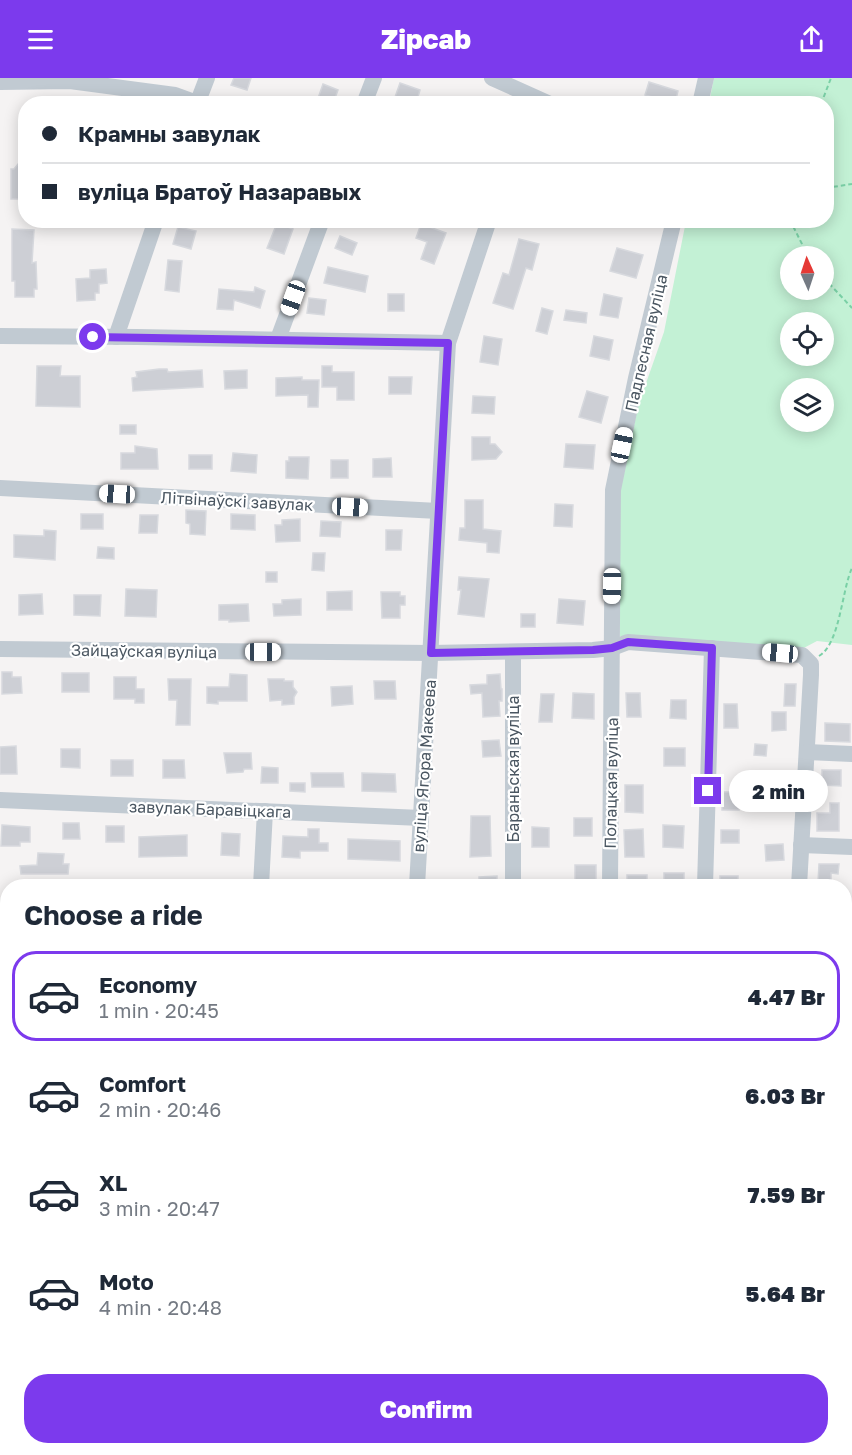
<!DOCTYPE html>
<html lang="en">
<head>
<meta charset="utf-8">
<style>
  :root { --surface:#fff; --page:#f6f6f7; --text:#1f2937; --muted:#747a83; --line:#e0e1e3; --accent:#7c3aed }
  body { margin:0; font-family:"Golos Text",sans-serif; background:var(--page); color:var(--text); height:100vh; display:flex; flex-direction:column; font-size:22px; white-space:nowrap }
  * { box-sizing:border-box; margin:0 }
  p { font-size:20px; color:var(--muted) }
  .icon { flex:none; width:33px; height:33px; fill:none; stroke:currentColor; stroke-width:2; stroke-linecap:round; stroke-linejoin:round }
  .map { position:relative; flex:1; overflow:hidden }
  .side { position:absolute; left:0px; top:801px; width:852px; height:576px; display:flex; flex-direction:column; background:var(--surface); border-radius:24px 24px 0 0; box-shadow:0 3px 15px #0003 }
  .side>* { flex:none }
  .banner { position:absolute; left:18px; top:18px; width:816px; height:132px; border-radius:24px; box-shadow:0 3px 15px #0003; display:grid; align-content:center; height:132px; padding:0 24px; background:var(--surface) }
  .needle { width:39px; rotate:357deg }
  .buttons { position:absolute; left:780px; top:168px; display:grid; gap:12px }
  .buttons a { display:grid; place-items:center; width:54px; height:54px; border-radius:50%; background:var(--surface); box-shadow:0 3px 15px #0003; font-size:30px }
  .end { position:absolute; width:27px; height:27px; margin:-14px; border:8px solid #7c3aed; background:#fff; box-shadow:0 0 0 3px #fff }
  .from { border-radius:50% }
  .bubble { position:absolute; height:42px; border-radius:21px; background:var(--surface); box-shadow:0 3px 15px #0003; font-size:20px; font-weight:800; line-height:42px; text-align:center }
  .car { position:absolute; width:18px; height:36px; margin:-18px -9px; border-radius:8px; box-shadow:0 0 4px 2px #0007; background:linear-gradient(#fff 24%,#345 0 40%,#fff 0 76%,#345 0 86%,#fff 0) }
  .banner b { display:flex; align-items:center; gap:21px; height:57px; font-size:22px }
  .banner b+b { border-top:2px solid var(--line) }
  .banner i { width:15px; height:15px; background:var(--text) }
  ul { padding:0; list-style:none }
  li { display:flex; align-items:center; gap:18px; height:90px; margin:0 12px 9px; padding:0 12px; border:3px solid transparent; border-radius:24px }
  li div { flex:1 }
  li b { display:block; font-size:22px }
  li em { font-style:normal; font-weight:800 }
  li.selected { border-color:var(--accent) }
  li>.icon { width:54px; height:54px; stroke-width:1.5 }
  h2 { padding:0 24px; font-size:27px; line-height:72px }
  .button { display:flex; gap:12px; margin-top:auto; padding:12px 24px }
  .button a { flex:1; height:69px; border-radius:24px; background:var(--accent); color:#fff; font-size:24px; font-weight:800; line-height:69px; text-align:center }
  header { display:flex; justify-content:space-between; align-items:center; height:78px; padding:0 24px; background:var(--accent); color:#fff; font-size:27px; font-weight:800 }
  .map>svg:first-child { display:block }
  .green { fill:#c3f1d5; fill-rule:evenodd }
  .building { fill:#cdcfd5; stroke:#d7d9de; stroke-width:1.5 }
  .lines { fill:none; stroke-linecap:round; stroke-linejoin:round }
  .path { stroke:#7ad0a6; stroke-width:2; stroke-dasharray:4.5 3; stroke-linecap:butt }
  .minor { stroke:#c1cad2; stroke-width:16 }
  .route { stroke:#7c3aed; stroke-width:8 }
  .labels { text-anchor:middle; dominant-baseline:central; stroke-width:4.5; stroke-linejoin:round; paint-order:stroke }
  .street-label { font-size:16px; fill:#4a5661; stroke:#fff }
</style>
</head>
<body>
<header><svg class="icon" aria-label="menu" viewBox="0 0 24 24"><path d="M4 6h16M4 12h16M4 18h16"/></svg>Zipcab<svg class="icon" aria-label="share" viewBox="0 0 24 24"><path d="M12 15V3M7 8l5-5 5 5M5 13v7h14v-7"/></svg></header>
<div class="map">
<svg width="852" height="1377" viewBox="0 0 852 1377">
  <rect width="100%" height="100%" fill="#f5f3f3"/>
  <g class="green">
    <path d="M714 0H852V567L817 563 800 572 620 558 619 419 638 328 664 254 686 143 826 142V26L709 25ZM790 178H824V212H790ZM790 244H824V278H790ZM790 310H824V344H790Z"/>
    <polygon points="0,890 8,891 7,1218 0,1217"/>
    <polygon points="65,1370 146,1370 135,1377 65,1377"/>
  </g>
  <g class="building">
    <polygon points="234,0 251,0 247,12 231,7"/>
    <polygon points="649,4 678,13 675,25 645,17"/>
    <polygon points="400,5 420,12 416,26 405,26 394,22"/>
    <polygon points="323,6 338,12 333,26 316,26"/>
    <polygon points="18,86 26,88 26,110 23,110 23,121 11,121 11,91 14,91"/>
    <polygon points="277,145 293,151 284,176 267,170"/>
    <polygon points="421,146 446,155 434,186 421,181 427,164 416,160"/>
    <polygon points="178,149 196,153 191,171 173,166"/>
    <polygon points="12,151 34,152 32,185 36,184 37,211 34,211 34,219 15,219 15,203 12,203"/>
    <polygon points="340,158 357,165 352,177 335,170"/>
    <polygon points="519,161 539,166 532,192 526,190 513,231 493,225 503,195 509,197"/>
    <polygon points="617,170 643,177 636,200 610,193"/>
    <polygon points="168,182 182,183 179,214 165,212"/>
    <polygon points="328,189 368,198 365,214 324,205"/>
    <polygon points="106,191 107,205 99,206 99,215 95,215 95,222 77,223 76,201 90,200 90,192"/>
    <polygon points="255,209 265,213 260,230 234,222 233,232 217,231 219,211 254,214"/>
    <rect x="388" y="216" width="16" height="17"/>
    <polygon points="604,216 622,220 618,240 600,237"/>
    <polygon points="309,220 326,222 324,237 307,235"/>
    <polygon points="542,230 553,233 547,256 536,253"/>
    <polygon points="566,232 587,235 586,245 564,242"/>
    <polygon points="484,258 502,261 498,287 480,284"/>
    <polygon points="594,258 613,262 609,282 590,278"/>
    <polygon points="37,288 61,288 60,298 80,298 80,329 36,328"/>
    <polygon points="322,288 332,288 332,294 354,294 354,322 337,322 337,309 322,309"/>
    <polygon points="159,291 167,291 168,294 202,292 203,309 133,313 132,300 137,299 136,294"/>
    <polygon points="247,292 247,310 225,311 224,293"/>
    <polygon points="302,299 302,302 319,302 318,329 308,329 308,317 276,318 276,300"/>
    <polygon points="389,299 412,299 411,316 389,316"/>
    <polygon points="587,313 608,319 601,345 579,339"/>
    <polygon points="473,318 495,319 494,336 472,335"/>
    <rect x="120" y="347" width="16" height="9"/>
    <polygon points="472,359 490,359 490,366 495,366 502,374 496,381 472,382"/>
    <polygon points="566,366 595,367 593,391 564,389"/>
    <polygon points="135,368 157,371 158,391 121,391 121,375 135,375"/>
    <polygon points="233,375 257,377 256,395 231,393"/>
    <rect x="189" y="377" width="23" height="14"/>
    <polygon points="289,379 309,379 308,401 286,400 286,383 289,383"/>
    <polygon points="391,380 392,399 373,399 373,381"/>
    <rect x="331" y="382" width="17" height="18"/>
    <polygon points="465,422 483,422 483,451 501,453 499,475 487,474 487,465 459,462 460,450 465,450"/>
    <polygon points="555,426 573,427 572,449 554,448"/>
    <polygon points="186,432 206,433 205,457 190,456 190,446 186,445"/>
    <rect x="81" y="436" width="22" height="15"/>
    <polygon points="231,436 255,437 255,452 231,451"/>
    <polygon points="140,437 158,437 157,455 139,455"/>
    <polygon points="300,441 300,463 276,464 275,447 282,447 282,442"/>
    <polygon points="321,443 341,444 340,459 320,458"/>
    <polygon points="44,452 56,453 55,482 14,479 14,457 44,458"/>
    <polygon points="386,452 402,452 401,472 386,472"/>
    <polygon points="98,469 114,470 114,481 97,480"/>
    <polygon points="313,475 325,475 324,493 312,492"/>
    <rect x="266" y="494" width="11" height="10"/>
    <polygon points="459,499 489,501 484,539 458,536 461,512 458,512"/>
    <polygon points="126,511 157,512 156,539 125,538"/>
    <polygon points="352,513 352,532 327,532 327,514"/>
    <polygon points="381,514 400,514 400,518 405,518 405,527 400,527 400,540 382,540"/>
    <polygon points="42,516 43,536 19,537 19,517"/>
    <polygon points="74,517 101,517 100,538 74,537"/>
    <polygon points="301,521 301,537 274,538 273,526 282,526 282,522"/>
    <polygon points="559,521 585,523 583,547 557,545"/>
    <polygon points="248,526 249,543 229,544 229,542 219,542 219,527"/>
    <rect x="521" y="536" width="14" height="13"/>
    <polygon points="2,594 12,594 12,599 21,599 22,615 2,616"/>
    <rect x="62" y="595" width="27" height="19"/>
    <polygon points="230,596 247,597 247,623 218,623 218,626 207,625 207,609 229,609"/>
    <polygon points="500,596 501,611 502,611 502,623 499,623 500,638 483,639 482,615 471,616 470,607 487,606 487,597"/>
    <polygon points="114,599 136,599 136,611 144,611 144,625 135,625 135,621 114,621"/>
    <polygon points="168,601 191,601 190,647 176,647 177,622 169,622"/>
    <polygon points="268,601 284,601 284,603 293,603 293,609 297,614 294,619 294,626 282,627 282,622 270,623"/>
    <polygon points="374,603 395,603 396,621 375,621"/>
    <polygon points="785,606 796,606 795,628 784,628"/>
    <polygon points="352,608 353,626 332,628 331,609"/>
    <polygon points="573,615 594,616 594,641 572,640"/>
    <polygon points="626,615 640,615 641,639 627,639"/>
    <polygon points="541,616 554,616 552,644 539,644"/>
    <polygon points="671,622 686,622 686,641 670,640"/>
    <polygon points="724,626 737,626 738,650 724,650"/>
    <polygon points="772,634 786,634 786,652 772,653"/>
    <polygon points="825,645 850,646 850,664 825,663"/>
    <polygon points="499,662 501,678 483,679 482,663"/>
    <polygon points="755,666 767,667 766,678 754,677"/>
    <polygon points="16,668 17,696 0,696 0,669"/>
    <rect x="664" y="670" width="21" height="18"/>
    <polygon points="61,671 80,671 80,690 61,689"/>
    <polygon points="224,675 251,675 252,691 244,691 243,694 227,695"/>
    <rect x="111" y="682" width="22" height="16"/>
    <polygon points="163,682 184,682 185,700 163,700"/>
    <polygon points="262,689 278,690 278,705 261,705"/>
    <polygon points="822,692 841,692 841,708 822,707"/>
    <polygon points="311,695 343,695 344,709 312,709"/>
    <polygon points="362,695 395,696 396,714 362,713"/>
    <polygon points="290,705 305,705 305,714 290,713"/>
    <polygon points="625,707 643,707 643,735 625,734"/>
    <rect x="722" y="714" width="17" height="18"/>
    <polygon points="830,725 839,725 839,753 817,753 817,735 830,735"/>
    <polygon points="471,738 490,738 491,778 470,779"/>
    <rect x="574" y="740" width="18" height="18"/>
    <polygon points="63,745 79,745 80,761 63,761"/>
    <polygon points="2,747 30,749 30,764 20,764 20,768 1,768"/>
    <polygon points="663,747 684,748 683,770 663,769"/>
    <rect x="106" y="748" width="18" height="16"/>
    <polygon points="532,749 549,750 549,769 532,769"/>
    <polygon points="308,751 319,751 319,765 328,765 328,773 300,773 300,780 282,779 283,758 308,759"/>
    <polygon points="643,751 644,779 625,779 624,752"/>
    <rect x="721" y="752" width="18" height="13"/>
    <polygon points="222,755 240,756 239,778 221,777"/>
    <polygon points="187,757 187,778 139,779 139,759"/>
    <polygon points="348,761 400,763 400,783 348,781"/>
    <polygon points="783,766 784,782 766,783 765,767"/>
    <polygon points="38,775 64,776 63,786 69,786 68,796 21,796 20,788 37,787"/>
    <polygon points="819,786 839,786 838,796 831,795 831,806 818,805"/>
    <rect x="575" y="787" width="21" height="18"/>
    <rect x="664" y="795" width="20" height="13"/>
    <rect x="627" y="797" width="20" height="11"/>
    <polygon points="497,798 497,808 479,808 479,799"/>
    <rect x="720" y="798" width="18" height="10"/>
  </g>
  <g class="lines">
    <g class="path">
      <polyline points="821,26 831,0"/>
      <polyline points="826,110 852,106"/>
      <polyline points="790,142 808,178"/>
      <polyline points="824,200 852,230"/>
      <path d="M819 578C840 566 842 511 852 490"/>
      <polyline points="50,1370 52,1377"/>
    </g>
    <g class="minor">
      <polyline points="492,0 550,26"/>
      <polyline points="0,4 70,3 175,17 197,25"/>
      <polyline points="197,26 207,0"/>
      <polyline points="364,26 374,0"/>
      <polyline points="700,26 706,0"/>
      <polyline points="0,258 137,259 448,265"/>
      <polyline points="116,259 156,142"/>
      <polyline points="278,261 322,142"/>
      <polyline points="0,410 438,433"/>
      <polyline points="0,571 431,575 593,572 612,570 628,564 802,577 811,586 811,597 799,808"/>
      <polyline points="807,674 852,676"/>
      <polyline points="0,722 421,740"/>
      <polyline points="801,767 852,769"/>
      <polyline points="261,808 265,733"/>
      <polyline points="417,808 448,265 489,142"/>
      <polyline points="513,808 513,574"/>
      <polyline points="610,808 613,412 636,300 674,142"/>
      <polyline points="705,808 712,570"/>
      <polyline points="844,870 852,870"/>
      <polyline points="0,884 8,885"/>
      <polyline points="844,968 852,968"/>
      <polyline points="844,1064 852,1064"/>
      <polyline points="844,1154 852,1154"/>
      <polyline points="0,1238 8,1239"/>
      <polyline points="844,1257 852,1257"/>
      <polyline points="0,1292 8,1292"/>
      <polyline points="844,1348 852,1348"/>
      <polyline points="153,1377 163,1370"/>
      <polyline points="406,1377 408,1370"/>
      <polyline points="670,1377 670,1370"/>
    </g>
  </g>
  <g class="lines">
    <polyline class="route" points="93,259 448,265 431,575 593,572 612,570 628,564 712,570 708,713"/>
  </g>
  <g class="labels">
    <g class="street-label">
      <text transform="translate(646 265) rotate(-77)">Падлесная вуліца</text>
      <text transform="translate(237 423) rotate(3)">Літвінаўскі завулак</text>
      <text transform="translate(144 573) rotate(1)">Зайцаўская вуліца</text>
      <text transform="translate(424 688) rotate(-86)">вуліца Ягора Макеева</text>
      <text transform="translate(513 691) rotate(-90)">Бараньская вуліца</text>
      <text transform="translate(611 705) rotate(-89)">Полацкая вуліца</text>
      <text transform="translate(210 731) rotate(2)">завулак Баравіцкага</text>
    </g>
  </g>
</svg>
<div class="buttons">
<a><svg class="needle" viewBox="-14 -14 28 28"><path d="M0-13l5 13h-10z" fill="#e53935"/><path d="M0 13l5-13h-10z" fill="#747a83"/></svg></a>
<a><svg class="icon" aria-label="locate" viewBox="0 0 24 24"><circle cx="12" cy="12" r="6"/><path d="M12 2v4M12 18v4M2 12h4M18 12h4"/></svg></a>
<a><svg class="icon" aria-label="layers" viewBox="0 0 24 24"><path d="M12 4l9 5-9 5-9-5zM3 14l9 5 9-5"/></svg></a>
</div>
<i class="end from" style="left:93px;top:259px"></i>
<i class="end" style="left:708px;top:713px"></i>
<div class="bubble" style="left:729px;top:692px;width:99px">2 min</div>
<i class="car" style="left:293px;top:220px;rotate:200deg"></i>
<i class="car" style="left:622px;top:367px;rotate:12deg"></i>
<i class="car" style="left:117px;top:416px;rotate:273deg"></i>
<i class="car" style="left:350px;top:429px;rotate:93deg"></i>
<i class="car" style="left:612px;top:508px;rotate:181deg"></i>
<i class="car" style="left:263px;top:574px;rotate:90deg"></i>
<i class="car" style="left:780px;top:575px;rotate:275deg"></i>
<div class="banner">
<b><i class="from"></i>Крамны завулак</b>
<b><i></i>вуліца Братоў Назаравых</b>
</div>
<section class="side">
<h2>Choose a ride</h2>
<ul>
<li class="selected"><svg class="icon" aria-label="car" viewBox="0 0 24 24"><path d="M5 17H2v-5l4-1 3-4h7l3 4 3 1v5h-3M9 17h6M6 11h13"/><circle cx="7" cy="17" r="2"/><circle cx="17" cy="17" r="2"/></svg><div><b>Economy</b><p>1 min · 20:45</p></div><em>4.47 Br</em></li>
<li><svg class="icon" aria-label="car" viewBox="0 0 24 24"><path d="M5 17H2v-5l4-1 3-4h7l3 4 3 1v5h-3M9 17h6M6 11h13"/><circle cx="7" cy="17" r="2"/><circle cx="17" cy="17" r="2"/></svg><div><b>Comfort</b><p>2 min · 20:46</p></div><em>6.03 Br</em></li>
<li><svg class="icon" aria-label="car" viewBox="0 0 24 24"><path d="M5 17H2v-5l4-1 3-4h7l3 4 3 1v5h-3M9 17h6M6 11h13"/><circle cx="7" cy="17" r="2"/><circle cx="17" cy="17" r="2"/></svg><div><b>XL</b><p>3 min · 20:47</p></div><em>7.59 Br</em></li>
<li><svg class="icon" aria-label="car" viewBox="0 0 24 24"><path d="M5 17H2v-5l4-1 3-4h7l3 4 3 1v5h-3M9 17h6M6 11h13"/><circle cx="7" cy="17" r="2"/><circle cx="17" cy="17" r="2"/></svg><div><b>Moto</b><p>4 min · 20:48</p></div><em>5.64 Br</em></li>
</ul>
<div class="button"><a>Confirm</a></div>
</section>
</div>
</body>
</html>
